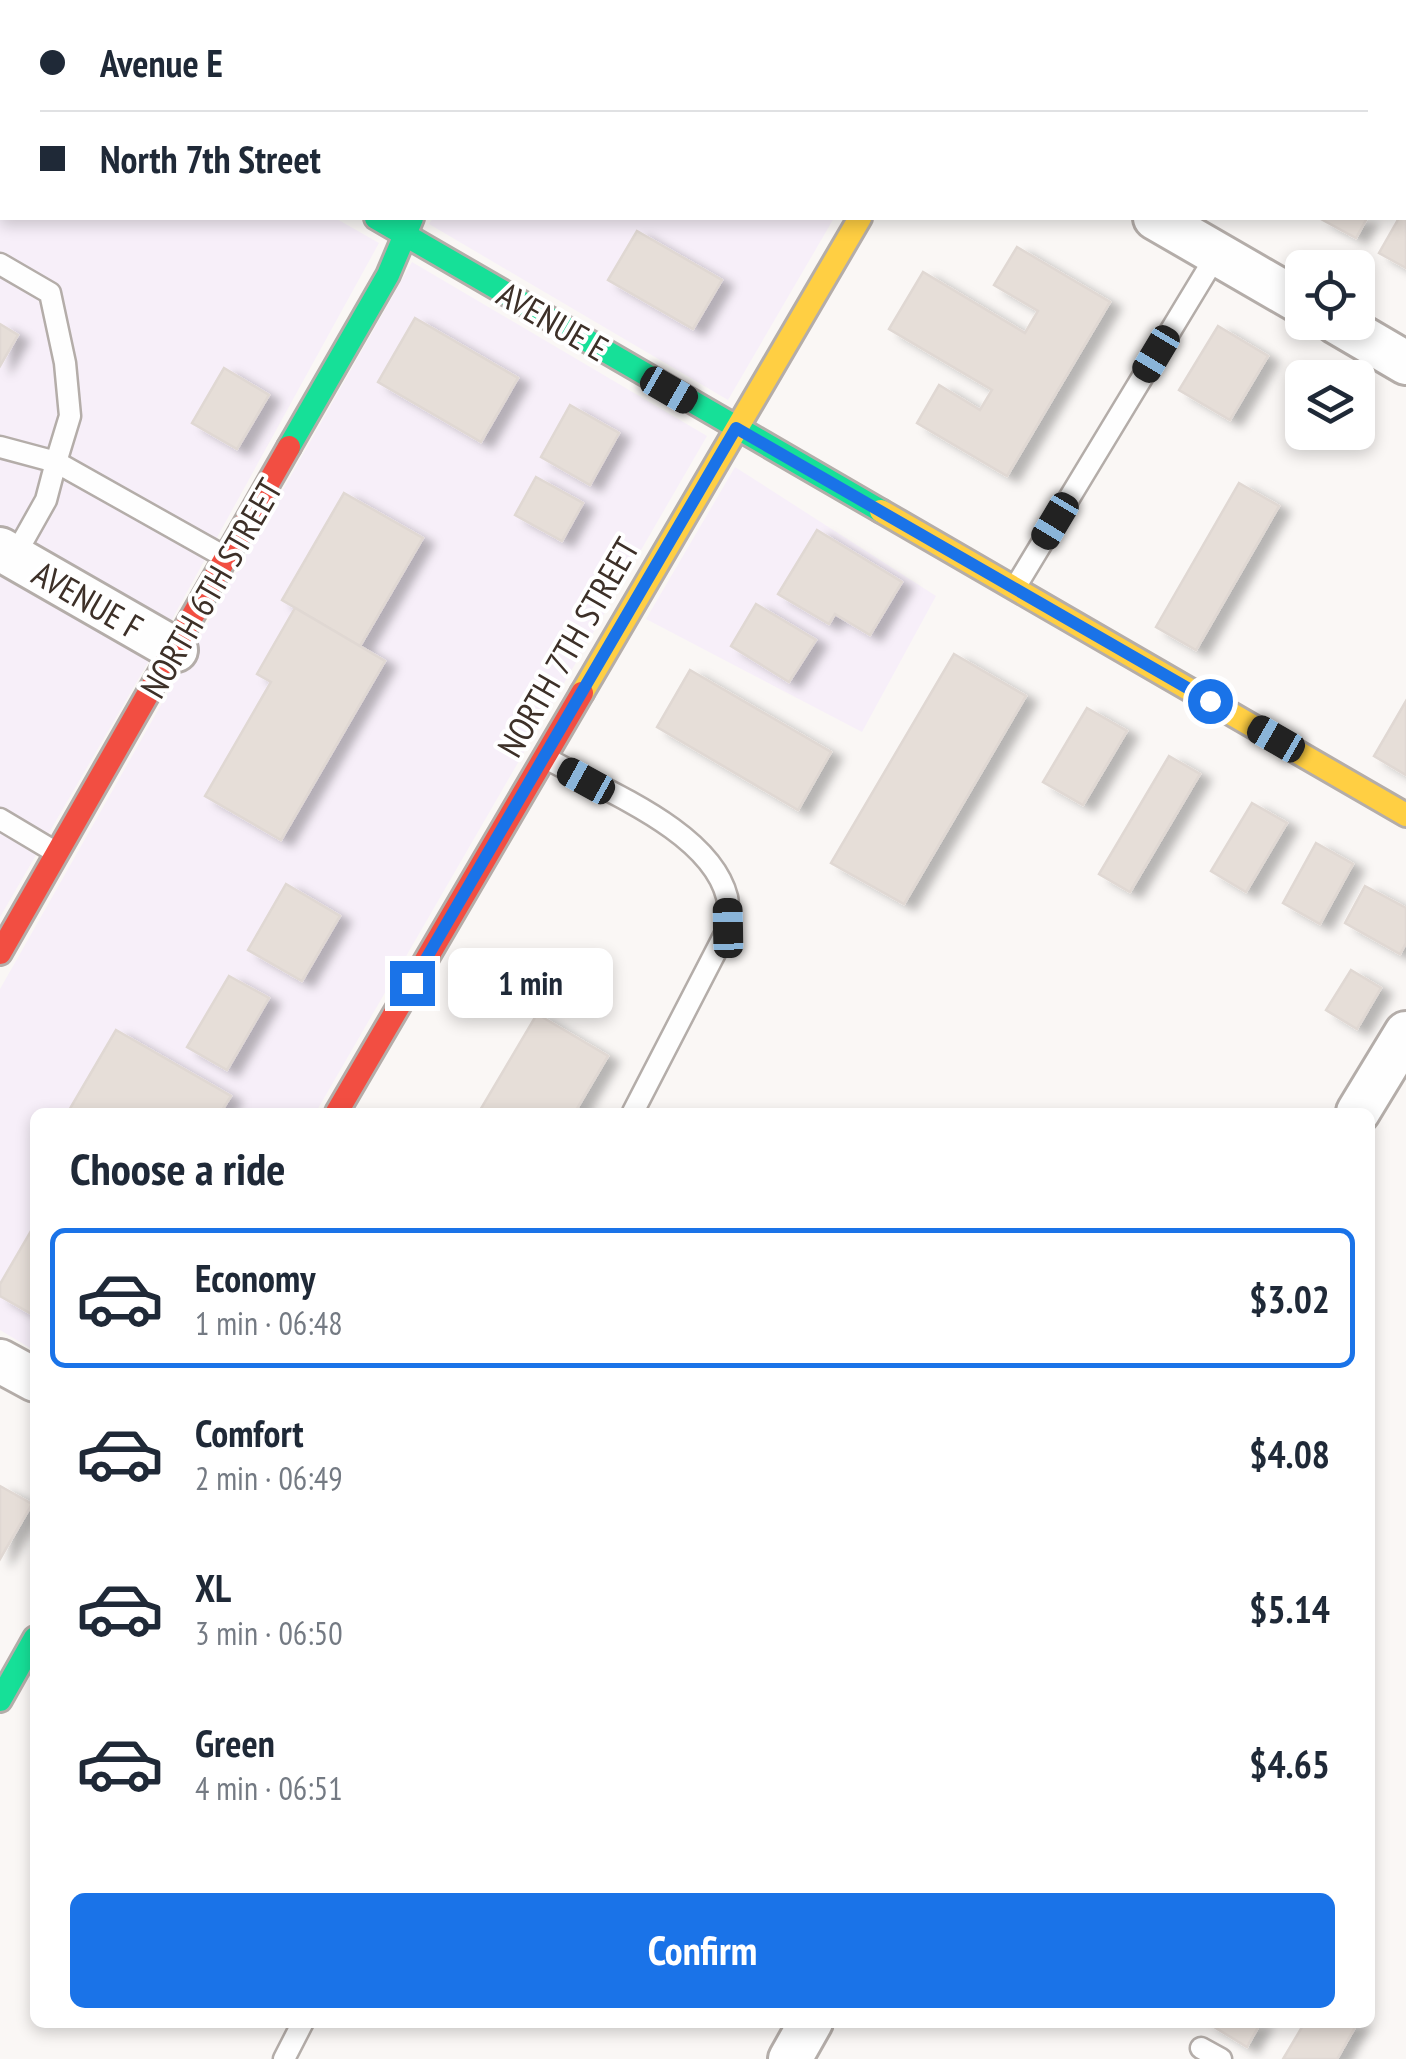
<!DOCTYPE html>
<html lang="en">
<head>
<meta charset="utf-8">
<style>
  :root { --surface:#fff; --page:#f6f6f7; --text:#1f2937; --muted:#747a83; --line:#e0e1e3; --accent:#1a73e8 }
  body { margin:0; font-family:"PT Sans Narrow",sans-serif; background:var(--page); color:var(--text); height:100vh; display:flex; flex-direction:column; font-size:38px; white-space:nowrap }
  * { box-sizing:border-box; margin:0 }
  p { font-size:32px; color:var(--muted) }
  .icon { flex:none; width:55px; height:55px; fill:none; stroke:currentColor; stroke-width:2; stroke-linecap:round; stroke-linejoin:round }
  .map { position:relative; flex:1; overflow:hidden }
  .sheet { position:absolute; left:30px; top:1108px; width:1345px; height:920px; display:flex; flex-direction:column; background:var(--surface); border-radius:15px; box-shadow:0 5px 15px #0003 }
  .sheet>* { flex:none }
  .hud { position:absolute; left:0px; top:0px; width:1408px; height:220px; box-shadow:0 5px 15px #0003; display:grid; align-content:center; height:220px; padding:0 40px; background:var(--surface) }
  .tools { position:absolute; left:1285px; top:250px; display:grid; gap:20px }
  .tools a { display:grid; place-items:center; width:90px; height:90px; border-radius:15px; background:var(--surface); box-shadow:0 5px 15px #0003; font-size:50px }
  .end { position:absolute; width:45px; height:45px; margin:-22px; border:12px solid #1a73e8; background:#fff; box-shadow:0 0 0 5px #fff }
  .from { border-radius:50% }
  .bubble { position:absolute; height:70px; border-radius:15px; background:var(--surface); box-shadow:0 5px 15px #0003; font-size:32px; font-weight:800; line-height:70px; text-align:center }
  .car { position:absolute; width:30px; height:60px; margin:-30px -15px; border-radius:12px; box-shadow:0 0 8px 2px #0007; background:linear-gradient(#222 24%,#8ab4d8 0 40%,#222 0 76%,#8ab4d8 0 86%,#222 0) }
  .hud b { display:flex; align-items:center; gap:35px; height:95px; font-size:38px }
  .hud b+b { border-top:2px solid var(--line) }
  .hud i { width:25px; height:25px; background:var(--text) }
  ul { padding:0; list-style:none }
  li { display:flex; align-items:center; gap:30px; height:140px; margin:0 20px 15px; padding:0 20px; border:5px solid transparent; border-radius:15px }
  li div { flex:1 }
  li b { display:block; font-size:38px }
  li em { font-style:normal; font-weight:800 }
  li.active { border-color:var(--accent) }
  li>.icon { width:90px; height:90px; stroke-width:1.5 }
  h2 { padding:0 40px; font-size:45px; line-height:120px }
  .cta { display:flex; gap:20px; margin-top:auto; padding:20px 40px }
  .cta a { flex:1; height:115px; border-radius:15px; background:var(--accent); color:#fff; font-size:40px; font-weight:800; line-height:115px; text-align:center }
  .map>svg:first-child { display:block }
  .commercial { fill:#f7eff9 }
  .building { fill:#e6ded8; stroke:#e0d8d3; stroke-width:2.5; filter:url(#shadow) }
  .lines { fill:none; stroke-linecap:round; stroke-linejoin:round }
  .lane-casing { stroke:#b4ada9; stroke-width:25 }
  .street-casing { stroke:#b4ada9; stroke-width:48 }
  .fast-casing { stroke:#b4ada9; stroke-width:28 }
  .slow-casing { stroke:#b4ada9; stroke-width:28 }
  .jam-casing { stroke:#b4ada9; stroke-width:28 }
  .lane { stroke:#fefefe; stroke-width:20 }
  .street { stroke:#fefefe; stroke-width:42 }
  .fast { stroke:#16e098; stroke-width:22 }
  .slow { stroke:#ffcf43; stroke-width:22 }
  .jam { stroke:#f24e42; stroke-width:22 }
  .route { stroke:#1a73e8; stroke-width:12 }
  .labels { text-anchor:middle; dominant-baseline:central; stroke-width:8; stroke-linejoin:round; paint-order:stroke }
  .street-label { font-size:35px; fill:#3d3028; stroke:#fff }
</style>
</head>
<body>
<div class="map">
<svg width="1406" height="2059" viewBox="0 0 1406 2059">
  <defs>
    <filter id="shadow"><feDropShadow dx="11" dy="6" stdDeviation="5" flood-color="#0004"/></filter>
  </defs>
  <rect width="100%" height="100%" fill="#faf7f5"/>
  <g class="commercial">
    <polygon points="43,0 516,0 514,2"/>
    <polygon points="1009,0 1406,0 1406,137 1405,2"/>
    <polygon points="0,23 2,218 335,218 379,243 170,623 0,525"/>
    <polygon points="433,218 834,218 728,400 429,224"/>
    <polygon points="412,262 707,436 316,1112 35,1112 35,1351 0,1330 0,989"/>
    <polygon points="735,467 936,596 862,732 646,619"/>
    <polygon points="0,572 150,659 0,917"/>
  </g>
  <g class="building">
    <polygon points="1406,205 1406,268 1379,253 1399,218 1405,218"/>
    <polygon points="1319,218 1367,218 1356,238"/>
    <polygon points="637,231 722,280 693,329 608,280"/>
    <polygon points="1017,247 1110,302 1007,476 917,423 939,385 980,410 992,390 889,329 923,272 1025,333 1038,311 994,285"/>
    <polygon points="415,318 518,378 481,442 378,382"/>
    <polygon points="0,324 18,335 0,366"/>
    <polygon points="1218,326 1268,356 1230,420 1179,390"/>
    <polygon points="224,368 269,395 237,449 192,423"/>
    <polygon points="570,405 619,433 590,485 541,457"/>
    <polygon points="536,477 583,503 562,541 515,515"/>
    <polygon points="1239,483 1279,506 1196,650 1156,627"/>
    <polygon points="344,493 423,538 360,646 282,600"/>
    <polygon points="817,530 902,582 870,635 835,614 829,624 778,594"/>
    <polygon points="756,604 816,640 789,682 731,646"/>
    <polygon points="295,608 385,661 281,840 205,796 271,682 257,674"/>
    <polygon points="954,654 1026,696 904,904 831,863"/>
    <polygon points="690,670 831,752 798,810 657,727"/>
    <polygon points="1406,701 1406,775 1374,756"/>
    <polygon points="1087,708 1127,731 1083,805 1043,782"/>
    <polygon points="1169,756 1200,774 1130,892 1099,874"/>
    <polygon points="1252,803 1287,823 1246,892 1211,871"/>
    <polygon points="1316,843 1353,864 1320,924 1283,903"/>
    <polygon points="286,884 340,916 302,981 248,950"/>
    <polygon points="1365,886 1406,908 1406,943 1400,954 1345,923"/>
    <polygon points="1351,970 1381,988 1357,1029 1326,1010"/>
    <polygon points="229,976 269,998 227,1070 187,1047"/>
    <polygon points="537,1014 608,1056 575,1112 479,1112"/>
    <polygon points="116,1030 231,1096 221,1112 68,1112"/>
    <polygon points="35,1224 35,1316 0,1296 0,1284"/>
    <polygon points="0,1486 32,1504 0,1559"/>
    <polygon points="1206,2022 1261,2022 1247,2047"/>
    <polygon points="1305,2022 1358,2022 1337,2059 1283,2059"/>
  </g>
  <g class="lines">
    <g class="lane-casing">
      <g id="lane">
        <polyline points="0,264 50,293 65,363 70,416 56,462 0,447"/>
        <polyline points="14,557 46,500 56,462 225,557"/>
        <polyline points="1016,586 1217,254"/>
        <path d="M546 758C602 790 710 830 727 897 729 906 727 918 728 928L633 1112"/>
        <polyline points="0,819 57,853"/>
        <polyline points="1201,2048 1221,2059"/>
        <polyline points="284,2059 303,2022"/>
      </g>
    </g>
    <g class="street-casing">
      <g id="street">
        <polyline points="2,0 6,2"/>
        <polyline points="784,0 789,2"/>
        <polyline points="536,2 537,0"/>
        <polyline points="1155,218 1302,303"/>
        <polyline points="1336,322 1406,363"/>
        <polyline points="0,549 176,650"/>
        <polyline points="1358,1112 1406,1033"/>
        <polyline points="0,1361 35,1380"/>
        <polyline points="790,2059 811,2022"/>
      </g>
    </g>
    <g class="fast-casing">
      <g id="fast">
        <polyline points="376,218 881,511"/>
        <polyline points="289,447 388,275 412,218"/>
        <polyline points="0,1700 35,1638"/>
      </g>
    </g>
    <g class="slow-casing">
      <g id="slow">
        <polyline points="986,2 988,0"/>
        <polyline points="881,511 1406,815"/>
        <polyline points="582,693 860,218"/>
      </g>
    </g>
    <g class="jam-casing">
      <g id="jam">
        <polyline points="0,953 289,447"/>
        <polyline points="337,1112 582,693"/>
      </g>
    </g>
    <use href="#lane" class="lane"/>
    <use href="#street" class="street"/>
    <use href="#fast" class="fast"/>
    <use href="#slow" class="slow"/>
    <use href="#jam" class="jam"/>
  </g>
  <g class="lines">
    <polyline class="route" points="412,983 736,428 1210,701"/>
  </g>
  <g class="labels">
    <g class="street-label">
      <text transform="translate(553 321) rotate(30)">AVENUE E</text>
      <text transform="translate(211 588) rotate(-60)">NORTH 6TH STREET</text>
      <text transform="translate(88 600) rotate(30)">AVENUE F</text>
      <text transform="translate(568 647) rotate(-60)">NORTH 7TH STREET</text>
    </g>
  </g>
</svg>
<div class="tools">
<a><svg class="icon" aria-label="locate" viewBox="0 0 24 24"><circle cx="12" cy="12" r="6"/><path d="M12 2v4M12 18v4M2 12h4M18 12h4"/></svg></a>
<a><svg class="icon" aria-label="layers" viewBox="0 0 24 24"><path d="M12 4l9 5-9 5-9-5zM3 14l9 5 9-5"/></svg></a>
</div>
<i class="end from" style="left:1210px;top:701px"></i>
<i class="end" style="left:412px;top:983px"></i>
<div class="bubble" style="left:448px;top:948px;width:165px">1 min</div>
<i class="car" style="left:1156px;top:354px;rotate:211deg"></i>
<i class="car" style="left:669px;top:390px;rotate:120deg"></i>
<i class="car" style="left:1055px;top:521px;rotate:211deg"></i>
<i class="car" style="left:1276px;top:739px;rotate:300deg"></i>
<i class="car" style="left:586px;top:781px;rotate:299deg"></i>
<i class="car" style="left:728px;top:928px;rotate:359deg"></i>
<div class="hud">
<b><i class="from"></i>Avenue E</b>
<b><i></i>North 7th Street</b>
</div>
<section class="sheet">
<h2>Choose a ride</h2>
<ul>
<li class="active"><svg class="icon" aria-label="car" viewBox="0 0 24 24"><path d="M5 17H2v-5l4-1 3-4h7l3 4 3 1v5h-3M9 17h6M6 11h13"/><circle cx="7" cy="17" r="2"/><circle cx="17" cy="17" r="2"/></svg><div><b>Economy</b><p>1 min · 06:48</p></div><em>$3.02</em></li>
<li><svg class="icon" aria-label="car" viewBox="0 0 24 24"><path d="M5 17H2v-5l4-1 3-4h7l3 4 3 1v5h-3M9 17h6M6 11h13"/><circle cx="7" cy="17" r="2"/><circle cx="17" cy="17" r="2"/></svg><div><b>Comfort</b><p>2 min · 06:49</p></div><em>$4.08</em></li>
<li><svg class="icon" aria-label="car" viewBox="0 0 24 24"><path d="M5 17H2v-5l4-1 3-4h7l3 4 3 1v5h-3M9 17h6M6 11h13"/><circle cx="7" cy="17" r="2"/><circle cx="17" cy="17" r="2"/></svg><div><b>XL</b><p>3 min · 06:50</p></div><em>$5.14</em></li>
<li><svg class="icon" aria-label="car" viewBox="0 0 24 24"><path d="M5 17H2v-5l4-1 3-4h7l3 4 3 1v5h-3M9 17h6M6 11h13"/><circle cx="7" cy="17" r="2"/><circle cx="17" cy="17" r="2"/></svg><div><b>Green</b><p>4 min · 06:51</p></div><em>$4.65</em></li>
</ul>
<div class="cta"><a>Confirm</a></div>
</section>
</div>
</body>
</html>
